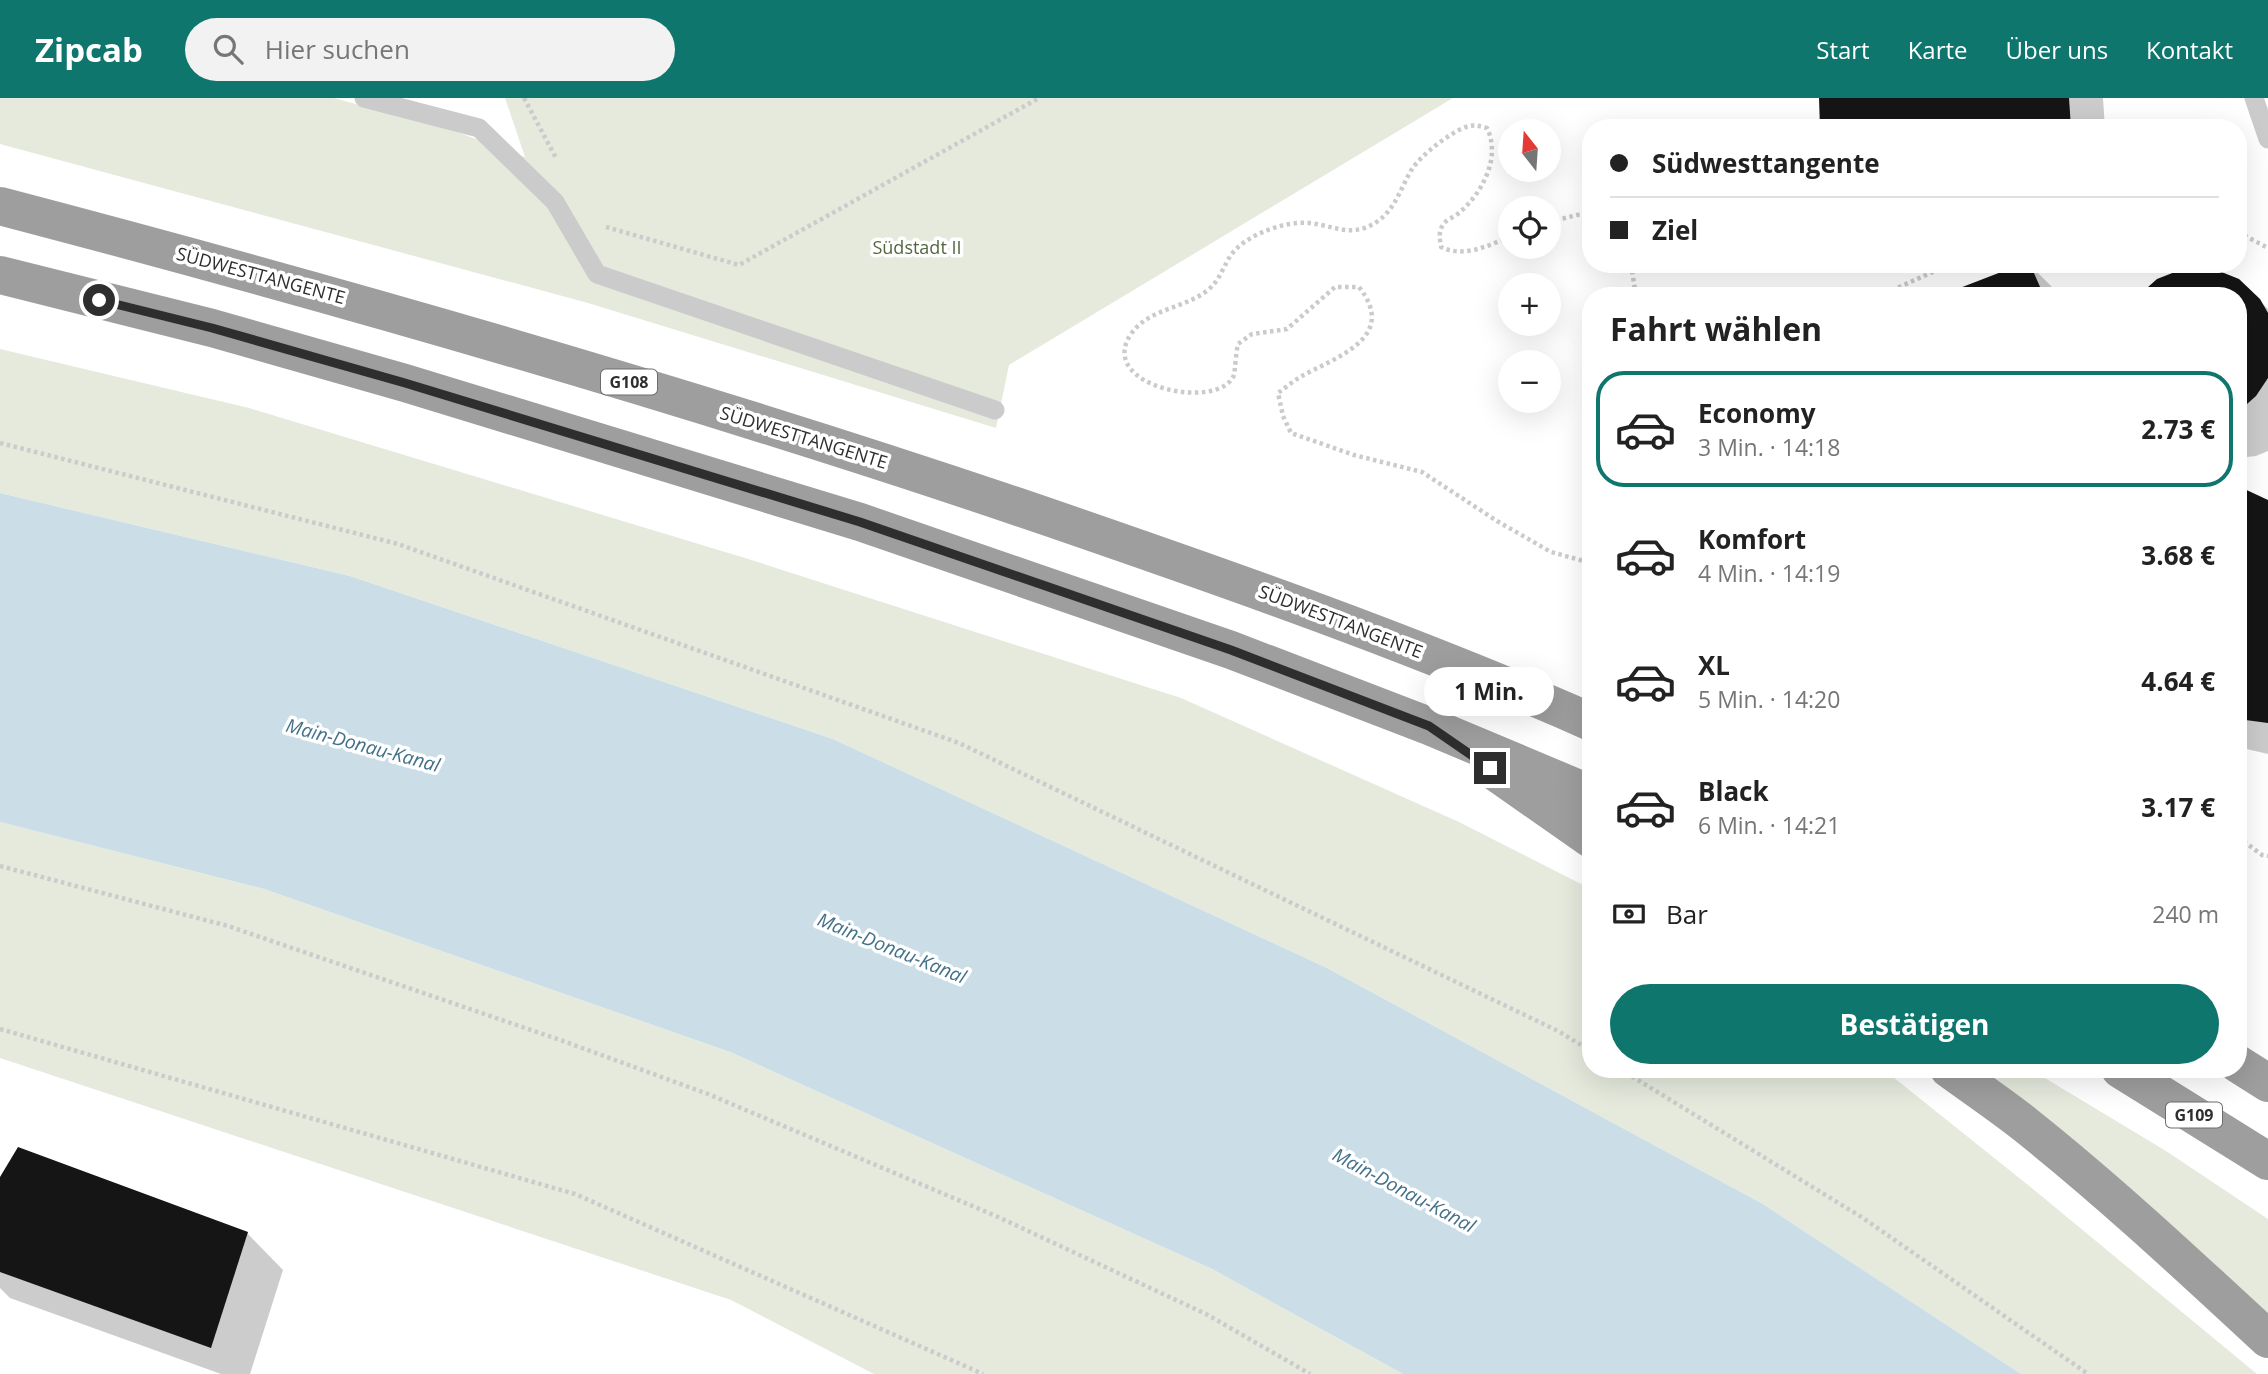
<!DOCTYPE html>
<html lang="de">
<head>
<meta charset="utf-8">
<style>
  :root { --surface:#fff; --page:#f2f2f2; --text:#222; --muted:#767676; --line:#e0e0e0; --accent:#0f766e }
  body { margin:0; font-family:"Open Sans",sans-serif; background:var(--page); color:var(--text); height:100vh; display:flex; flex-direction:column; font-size:26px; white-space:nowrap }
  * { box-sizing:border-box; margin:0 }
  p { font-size:23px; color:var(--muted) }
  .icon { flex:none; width:38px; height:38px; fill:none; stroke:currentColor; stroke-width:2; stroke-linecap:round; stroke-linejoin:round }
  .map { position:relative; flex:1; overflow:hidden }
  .panel { position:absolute; left:1582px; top:189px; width:665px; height:791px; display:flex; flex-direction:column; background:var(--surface); border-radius:28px; box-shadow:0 7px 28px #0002 }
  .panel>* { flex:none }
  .banner { position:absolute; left:1582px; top:21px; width:665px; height:154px; border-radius:28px; box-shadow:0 7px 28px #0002; display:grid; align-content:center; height:154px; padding:0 28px; background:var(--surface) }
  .needle { width:46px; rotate:343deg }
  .controls { position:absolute; left:1498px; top:21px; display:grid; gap:14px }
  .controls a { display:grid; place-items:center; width:63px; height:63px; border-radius:50%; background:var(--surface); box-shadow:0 7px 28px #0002; font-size:35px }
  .end { position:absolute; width:32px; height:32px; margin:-16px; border:9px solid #2e2e2e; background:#fff; box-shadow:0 0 0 4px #fff }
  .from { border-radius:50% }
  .bubble { position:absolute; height:49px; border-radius:24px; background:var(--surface); box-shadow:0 7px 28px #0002; font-size:23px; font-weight:700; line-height:49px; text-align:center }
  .banner b { display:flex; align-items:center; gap:24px; height:66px; font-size:26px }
  .banner b+b { border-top:2px solid var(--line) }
  .banner i { width:18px; height:18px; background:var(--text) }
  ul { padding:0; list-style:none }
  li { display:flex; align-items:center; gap:21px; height:116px; margin:0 14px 10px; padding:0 14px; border:4px solid transparent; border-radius:28px }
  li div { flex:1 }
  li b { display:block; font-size:26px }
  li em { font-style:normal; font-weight:700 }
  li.current { border-color:var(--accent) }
  li>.icon { width:63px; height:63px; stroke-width:1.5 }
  h2 { padding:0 28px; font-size:32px; line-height:84px }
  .pay { display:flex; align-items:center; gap:18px; height:77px; padding:0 28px; font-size:26px }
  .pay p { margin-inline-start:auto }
  .button { display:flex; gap:14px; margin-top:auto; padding:14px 28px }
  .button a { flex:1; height:80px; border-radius:42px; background:var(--accent); color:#fff; font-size:28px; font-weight:700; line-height:80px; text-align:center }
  header { display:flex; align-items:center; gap:42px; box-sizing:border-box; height:98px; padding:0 35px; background:var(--accent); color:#fff }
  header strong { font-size:33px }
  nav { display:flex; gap:38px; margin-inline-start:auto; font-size:24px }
  .search { width:490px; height:63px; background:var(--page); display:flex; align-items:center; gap:18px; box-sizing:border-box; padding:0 24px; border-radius:38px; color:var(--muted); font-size:26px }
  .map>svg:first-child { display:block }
  .green { fill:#e5eadd }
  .water { fill:#cbdee8 }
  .shadow { fill:#0003 }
  .building { fill:#151515 }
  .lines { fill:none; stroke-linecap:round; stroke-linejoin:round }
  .path { stroke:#cbcbcb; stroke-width:4.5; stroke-dasharray:3.5 3.5; stroke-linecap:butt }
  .service { stroke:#cbcbcb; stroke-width:19 }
  .trunk { stroke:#9e9e9e; stroke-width:38 }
  .route { stroke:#2e2e2e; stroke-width:9 }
  .labels { text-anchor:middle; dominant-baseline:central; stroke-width:7; stroke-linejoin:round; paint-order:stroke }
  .shield { fill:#fff; stroke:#6d6d6d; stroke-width:2 }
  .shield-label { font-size:16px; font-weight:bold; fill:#2e2e2e }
  .park-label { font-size:18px; fill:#53663f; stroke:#fff }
  .street-label { font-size:18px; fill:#2e2e2e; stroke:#fff }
  .water-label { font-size:19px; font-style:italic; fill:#437189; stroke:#fff }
</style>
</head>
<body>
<header>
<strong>Zipcab</strong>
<div class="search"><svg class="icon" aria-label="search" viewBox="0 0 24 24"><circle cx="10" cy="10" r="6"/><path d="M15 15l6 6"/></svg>Hier suchen</div>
<nav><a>Start</a><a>Karte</a><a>Über uns</a><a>Kontakt</a></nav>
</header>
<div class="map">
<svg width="2268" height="1276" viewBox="0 0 2268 1276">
  <rect width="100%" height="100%" fill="#fff"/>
  <g class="green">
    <polygon points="0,0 334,0 457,34 525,59 505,0 1453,0 1009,267 996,330 588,205 0,46"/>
    <polygon points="0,251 249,310 745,460 1181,600 1459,724 1591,791 1591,971 1883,971 2033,1091 2257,1276 2021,1276 1763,1106 1327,870 833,641 350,478 0,395"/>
    <polygon points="0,724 264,791 730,954 1212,1171 1403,1276 874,1276 731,1202 0,960"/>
    <polygon points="1972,971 2030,971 2166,1053 2268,1121 2268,1217"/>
  </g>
  <polygon class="water" points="0,395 350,478 833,641 1327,870 1763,1106 2021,1276 1403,1276 1212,1171 730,954 264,791 0,724"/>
  <g class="shadow">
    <polygon points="1821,0 2103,0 2105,30 1822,30"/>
    <polygon points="2029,166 2061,198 1943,198"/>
    <polygon points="2245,188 2268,211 2268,353 2256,358 2238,360 2238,198"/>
    <polygon points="2238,389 2268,403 2268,656 2238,649"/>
    <polygon points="0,1081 247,1135 283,1172 250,1276 221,1276 10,1200 0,1190"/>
  </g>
  <g class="building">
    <polygon points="1819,0 2069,0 2071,30 1820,30"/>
    <polygon points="2022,166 2030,166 2044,198 1939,198"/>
    <polygon points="2193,170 2214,171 2239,181 2260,201 2268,215 2268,280 2256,298 2238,314 2238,198 2138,198 2157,181 2180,172"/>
    <polygon points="2238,388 2268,402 2268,625 2238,621"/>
    <polygon points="18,1049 248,1134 211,1250 0,1174 0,1079"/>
  </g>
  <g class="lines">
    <g class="path">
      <polyline points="524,0 556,60"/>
      <polyline points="1549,124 1577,117 1591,116"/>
      <polyline points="606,129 739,167 1039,0"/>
      <polyline points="2238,134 2268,150"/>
      <path d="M1510 138C1489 148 1463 160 1441 149 1440 141 1438 134 1443 127 1446 121 1455 119 1460 114 1483 94 1501 59 1487 30 1479 28 1474 26 1466 29 1451 34 1421 57 1412 71 1401 89 1396 110 1378 123 1348 144 1328 122 1297 125 1275 127 1244 139 1231 157 1223 169 1220 182 1208 192 1184 211 1149 210 1131 236 1095 289 1220 314 1234 277 1235 273 1236 254 1238 246L1252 236 1287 231 1335 189H1359C1399 240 1336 259 1300 279 1292 284 1285 290 1278 295L1283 318 1291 335 1354 357 1422 374 1497 423 1551 454 1591 465"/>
      <polyline points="1631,166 1636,198"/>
      <polyline points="2068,166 2069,169 2074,166"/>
      <polyline points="2174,166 2176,173"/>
      <polyline points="1879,198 1944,169 1960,166"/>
      <polyline points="0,345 398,446 959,645 1558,933 1591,953"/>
      <polyline points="1591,386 1589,399 1591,404"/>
      <polyline points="2238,739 2262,757 2268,758"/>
      <polyline points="0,768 228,828 563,943 708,996 996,1118 1206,1216 1310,1276"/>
      <polyline points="0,931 575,1096 983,1276"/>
      <polyline points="1620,971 1863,1120 2088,1276"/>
    </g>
    <g class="service">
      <polyline points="364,0 479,30 555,104 597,176 995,312"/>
      <polyline points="2254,0 2268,41"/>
    </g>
    <g class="trunk">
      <path d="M0 108C354 201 702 301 1048 419 1231 482 1414 546 1591 624"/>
      <polyline points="0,177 212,230 405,285 860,424 1231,552 1429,628 1591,696"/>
      <polyline points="1491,671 1591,741"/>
      <polyline points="2238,966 2268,985"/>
      <path d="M1949 971C1975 990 2002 1008 2027 1028 2111 1095 2189 1168 2268 1241"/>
      <polyline points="2120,971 2268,1063"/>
    </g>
  </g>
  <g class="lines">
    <polyline class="route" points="99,202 212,230 405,285 860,424 1231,552 1429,628 1490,670"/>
  </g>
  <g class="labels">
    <g class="shield">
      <rect x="601" y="271.5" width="56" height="25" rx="5"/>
      <rect x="2166" y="1004.5" width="56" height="25" rx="5"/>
    </g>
    <g class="shield-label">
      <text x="629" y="284">G108</text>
      <text x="2194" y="1017">G109</text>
    </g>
    <g class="park-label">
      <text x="917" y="149">Südstadt II</text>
    </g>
    <g class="street-label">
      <text transform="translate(261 177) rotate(15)">SÜDWESTTANGENTE</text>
      <text transform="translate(804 339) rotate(17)">SÜDWESTTANGENTE</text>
      <text transform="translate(1341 523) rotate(21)">SÜDWESTTANGENTE</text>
    </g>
    <g class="water-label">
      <text transform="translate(363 647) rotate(15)">Main-Donau-Kanal</text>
      <text transform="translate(892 850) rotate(22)">Main-Donau-Kanal</text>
      <text transform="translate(1404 1092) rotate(28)">Main-Donau-Kanal</text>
    </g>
  </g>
</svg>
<div class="controls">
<a><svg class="needle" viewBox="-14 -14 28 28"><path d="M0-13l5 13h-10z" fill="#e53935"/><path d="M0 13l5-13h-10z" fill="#767676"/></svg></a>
<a><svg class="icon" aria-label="locate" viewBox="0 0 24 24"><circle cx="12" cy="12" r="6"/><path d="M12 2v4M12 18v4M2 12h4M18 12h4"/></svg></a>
<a>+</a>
<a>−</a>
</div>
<i class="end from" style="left:99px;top:202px"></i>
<i class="end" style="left:1490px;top:670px"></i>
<div class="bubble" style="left:1424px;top:569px;width:130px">1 Min.</div>
<div class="banner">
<b><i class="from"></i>Südwesttangente</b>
<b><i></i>Ziel</b>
</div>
<section class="panel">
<h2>Fahrt wählen</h2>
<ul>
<li class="current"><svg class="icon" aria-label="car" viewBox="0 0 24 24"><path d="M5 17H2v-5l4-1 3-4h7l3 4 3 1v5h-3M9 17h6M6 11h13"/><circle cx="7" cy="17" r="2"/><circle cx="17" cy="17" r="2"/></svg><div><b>Economy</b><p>3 Min. · 14:18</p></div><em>2.73 €</em></li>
<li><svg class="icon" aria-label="car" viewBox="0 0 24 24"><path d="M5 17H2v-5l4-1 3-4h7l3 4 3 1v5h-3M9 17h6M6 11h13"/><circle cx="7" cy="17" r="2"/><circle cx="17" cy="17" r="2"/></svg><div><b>Komfort</b><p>4 Min. · 14:19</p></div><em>3.68 €</em></li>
<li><svg class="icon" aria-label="car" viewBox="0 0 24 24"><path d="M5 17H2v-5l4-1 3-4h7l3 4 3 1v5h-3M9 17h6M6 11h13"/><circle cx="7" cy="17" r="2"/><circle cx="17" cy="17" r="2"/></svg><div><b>XL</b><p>5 Min. · 14:20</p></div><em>4.64 €</em></li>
<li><svg class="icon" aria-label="car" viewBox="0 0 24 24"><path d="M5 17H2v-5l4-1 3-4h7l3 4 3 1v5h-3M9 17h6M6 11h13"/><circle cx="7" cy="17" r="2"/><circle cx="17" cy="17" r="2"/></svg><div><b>Black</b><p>6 Min. · 14:21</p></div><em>3.17 €</em></li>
</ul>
<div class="pay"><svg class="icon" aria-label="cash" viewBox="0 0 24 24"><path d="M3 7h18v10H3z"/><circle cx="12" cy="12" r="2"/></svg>Bar<p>240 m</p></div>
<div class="button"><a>Bestätigen</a></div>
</section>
</div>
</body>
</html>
